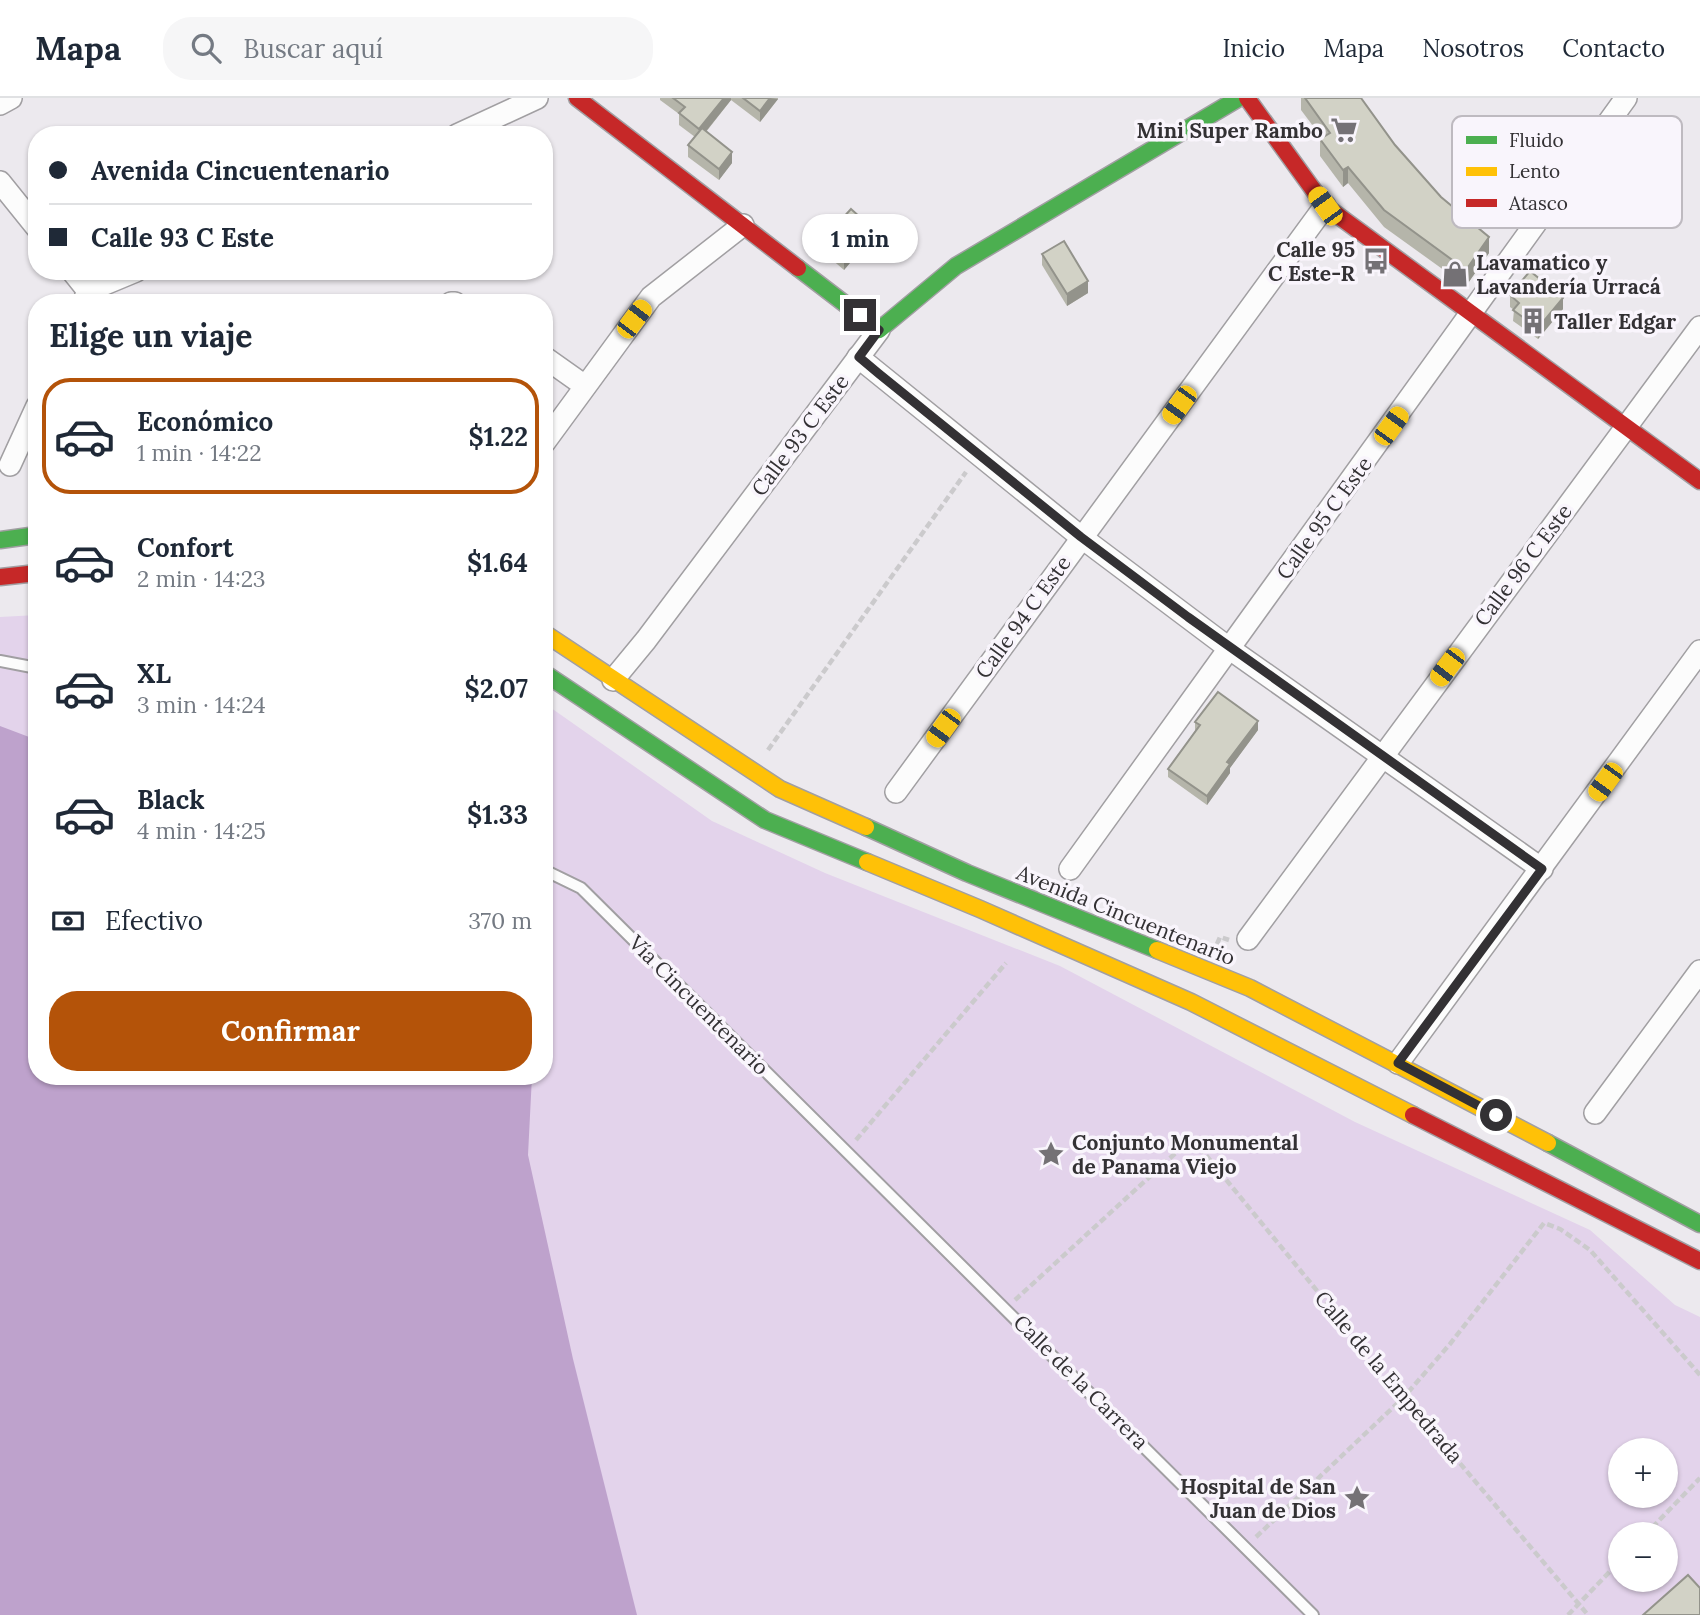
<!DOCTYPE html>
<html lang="es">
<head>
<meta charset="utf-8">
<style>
  :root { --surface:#fff; --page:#f6f6f7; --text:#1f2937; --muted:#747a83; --line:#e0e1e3; --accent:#b45309 }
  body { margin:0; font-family:Lora,serif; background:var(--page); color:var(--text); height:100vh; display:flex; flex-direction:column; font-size:26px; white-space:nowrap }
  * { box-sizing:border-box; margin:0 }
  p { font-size:23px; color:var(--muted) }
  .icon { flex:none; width:38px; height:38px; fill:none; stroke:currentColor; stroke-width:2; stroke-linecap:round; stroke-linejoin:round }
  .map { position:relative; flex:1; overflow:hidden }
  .details { position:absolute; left:28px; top:196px; width:525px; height:791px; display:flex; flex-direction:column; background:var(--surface); border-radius:28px; box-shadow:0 2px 5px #0004 }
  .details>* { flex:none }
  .hud { position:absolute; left:28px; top:28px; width:525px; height:154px; border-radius:28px; box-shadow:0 2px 5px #0004; display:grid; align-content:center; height:154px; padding:0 21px; background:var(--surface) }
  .controls { position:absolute; left:1608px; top:1340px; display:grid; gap:14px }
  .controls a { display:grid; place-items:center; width:70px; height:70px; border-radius:50%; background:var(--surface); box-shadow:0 2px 5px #0004; font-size:35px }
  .end { position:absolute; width:32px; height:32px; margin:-16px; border:9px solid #333134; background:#fff; box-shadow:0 0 0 4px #fff }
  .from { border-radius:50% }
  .bubble { position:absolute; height:49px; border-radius:24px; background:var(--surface); box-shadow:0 2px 5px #0004; font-size:23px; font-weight:700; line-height:49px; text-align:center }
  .car { position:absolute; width:21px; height:42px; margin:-21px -10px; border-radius:9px; box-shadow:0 0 5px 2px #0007; background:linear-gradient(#f5c518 24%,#345 0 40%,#f5c518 0 76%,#345 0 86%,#f5c518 0) }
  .hud b { display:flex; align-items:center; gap:24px; height:66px; font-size:26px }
  .hud b+b { border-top:2px solid var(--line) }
  .hud i { width:18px; height:18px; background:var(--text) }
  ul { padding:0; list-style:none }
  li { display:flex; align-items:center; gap:21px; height:116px; margin:0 14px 10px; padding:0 7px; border:4px solid transparent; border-radius:28px }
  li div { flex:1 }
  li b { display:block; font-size:26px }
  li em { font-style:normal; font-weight:700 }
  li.active { border-color:var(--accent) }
  li>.icon { width:63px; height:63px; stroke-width:1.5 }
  h2 { padding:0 21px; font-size:32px; line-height:84px }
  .pay { display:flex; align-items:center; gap:18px; height:77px; padding:0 21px; font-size:26px }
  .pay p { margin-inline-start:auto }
  .cta { display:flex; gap:14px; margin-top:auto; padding:14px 21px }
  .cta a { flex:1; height:80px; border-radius:28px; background:var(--accent); color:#fff; font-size:28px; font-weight:700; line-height:80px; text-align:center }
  header { display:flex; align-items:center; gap:42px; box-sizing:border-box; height:98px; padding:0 35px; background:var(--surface); border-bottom:2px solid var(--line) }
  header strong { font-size:33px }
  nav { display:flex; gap:38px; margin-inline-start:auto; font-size:24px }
  .search { width:490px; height:63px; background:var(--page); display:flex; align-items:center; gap:18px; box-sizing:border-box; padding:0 24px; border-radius:28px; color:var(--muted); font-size:26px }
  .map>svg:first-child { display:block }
  .green { fill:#e3d3eb; fill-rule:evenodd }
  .water { fill:#bea2cc }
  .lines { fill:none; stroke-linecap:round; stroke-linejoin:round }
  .lane-casing { stroke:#a19fa2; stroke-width:14 }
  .street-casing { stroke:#a19fa2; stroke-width:24 }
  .fast-casing { stroke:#a19fa2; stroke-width:19 }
  .slow-casing { stroke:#a19fa2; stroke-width:19 }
  .jam-casing { stroke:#a19fa2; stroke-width:19 }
  .path { stroke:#cbcacc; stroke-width:4.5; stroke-dasharray:7 3.5; stroke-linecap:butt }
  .lane { stroke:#fcfcfc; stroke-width:10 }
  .street { stroke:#fcfcfc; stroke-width:21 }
  .fast { stroke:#4caf50; stroke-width:16 }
  .slow { stroke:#ffc107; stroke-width:16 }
  .jam { stroke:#c62828; stroke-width:16 }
  .wall { fill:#b5b5aa }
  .shaded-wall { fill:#93938b }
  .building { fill:#d2d2c6; stroke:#93938b; stroke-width:2 }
  .route { stroke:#333134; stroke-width:9 }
  .labels { text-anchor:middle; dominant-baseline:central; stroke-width:7; stroke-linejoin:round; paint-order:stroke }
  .poi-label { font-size:21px; font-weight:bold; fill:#333134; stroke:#f9f5fc; text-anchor:end }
  .street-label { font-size:21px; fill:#333134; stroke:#f9f5fc }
  .key { fill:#f9f5fc; stroke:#bebac0; stroke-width:2 }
  .key-label { font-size:19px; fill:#333134 }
</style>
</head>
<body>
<header>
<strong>Mapa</strong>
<div class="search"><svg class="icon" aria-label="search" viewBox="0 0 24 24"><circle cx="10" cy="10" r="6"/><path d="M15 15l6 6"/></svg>Buscar aquí</div>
<nav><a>Inicio</a><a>Mapa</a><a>Nosotros</a><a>Contacto</a></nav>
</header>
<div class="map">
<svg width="1700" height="1517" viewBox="0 0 1700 1517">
  <rect width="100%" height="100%" fill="#ece9ee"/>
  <path class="green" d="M37 517V978H544V605L712 723 825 775 1060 868 1355 1024 1590 1132 1675 1207 1700 1219V1517H0V519ZM1620 1353H1666V1398H1620ZM1620 1437H1666V1482H1620Z"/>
  <polygon class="water" points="0,628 37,642 37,978 532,978 528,1057 573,1261 637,1517 0,1517"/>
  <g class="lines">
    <g class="lane-casing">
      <g id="lane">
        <polyline points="0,563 37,570"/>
        <polyline points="544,772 581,790 1313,1517"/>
      </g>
    </g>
    <g class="street-casing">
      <g id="street">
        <polyline points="0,6 11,0"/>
        <polyline points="457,37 537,0"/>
        <polyline points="0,84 37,130"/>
        <polyline points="72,173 88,193"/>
        <polyline points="83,205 88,193 136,173"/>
        <polyline points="451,205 455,205"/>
        <polyline points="544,259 585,288"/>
        <polyline points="858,259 1081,439 1230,551 1542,771"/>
        <polyline points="544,345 651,199 743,127"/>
        <polyline points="10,367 37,308"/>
        <polyline points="613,582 646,542 879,232"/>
        <polyline points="896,694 1325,108"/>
        <polyline points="1070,771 1626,0"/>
        <polyline points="1248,841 1700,229"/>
        <polyline points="1398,965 1700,553"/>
        <polyline points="1595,1015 1700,873"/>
      </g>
    </g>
    <g class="fast-casing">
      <g id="fast">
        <polyline points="798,170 879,232 956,168 1239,0"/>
        <polyline points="0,442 37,437"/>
        <polyline points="544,575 765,722 867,764"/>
        <polyline points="866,729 967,775 1157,852"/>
        <polyline points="1548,1045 1700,1126"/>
      </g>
    </g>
    <g class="slow-casing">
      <g id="slow">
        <polyline points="544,535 780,691 866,729"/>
        <polyline points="867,764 980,811 1191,904 1413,1017"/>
        <polyline points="1157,852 1250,890 1548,1045"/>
      </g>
    </g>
    <g class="jam-casing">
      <g id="jam">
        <polyline points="577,0 798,170"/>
        <polyline points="1247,0 1325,108 1700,383"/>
        <polyline points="0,479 37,475"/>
        <polyline points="1413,1017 1700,1163"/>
      </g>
    </g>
    <g class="path">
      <polyline points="768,652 966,374"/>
      <polyline points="1217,846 1220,839 1229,842"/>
      <polyline points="856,1042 1006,865"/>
      <polyline points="1015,1202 1192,1040 1404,1299 1588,1517"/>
      <polyline points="1645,1437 1700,1380"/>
      <polyline points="1256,1439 1404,1299 1450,1246 1544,1125 1560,1131 1590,1152 1700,1277"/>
      <polyline points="1568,1517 1620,1463"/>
    </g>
    <use href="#lane" class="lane"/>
    <use href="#street" class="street"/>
    <use href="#fast" class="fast"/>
    <use href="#slow" class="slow"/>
    <use href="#jam" class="jam"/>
  </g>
  <g class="wall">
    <polygon points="660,0 778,0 778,1 760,24 731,2 706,34 732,65 719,82 688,59 688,47 695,39 679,27 679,16 660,2"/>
    <polygon points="1301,0 1361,0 1395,47 1489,155 1466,188 1384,129 1348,85 1343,89 1320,58 1320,41 1322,40 1301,12"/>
    <polygon points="871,140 844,172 823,154 823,142"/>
    <polygon points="1042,156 1088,195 1067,208 1042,167"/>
    <polygon points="1510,197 1563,211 1538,241 1513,223 1514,212 1510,209"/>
    <polygon points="1195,624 1258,632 1230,670 1230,675 1207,707 1168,679 1168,671 1195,633"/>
  </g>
  <g class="shaded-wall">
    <polygon points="724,0 731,0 731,2 699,42 699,31"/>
    <polygon points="770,0 778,1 760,24 760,13"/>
    <polygon points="732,54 732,65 719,82 719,71"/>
    <polygon points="1348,69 1348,85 1343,89 1343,72"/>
    <polygon points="871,129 871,140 844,172 844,160"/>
    <polygon points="1489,139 1489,155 1466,188 1466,172"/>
    <polygon points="1088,183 1088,195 1067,208 1067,196"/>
    <polygon points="1563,200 1563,211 1538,241 1538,230"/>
    <polygon points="1258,623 1258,632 1230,670 1230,675 1207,707 1207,698 1227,664"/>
  </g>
  <g class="building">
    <polygon points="673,0 724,0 699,31 679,15 685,9"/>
    <polygon points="743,0 770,0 760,13"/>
    <polygon points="1305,0 1361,0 1395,47 1441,99 1489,139 1466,172 1384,112 1348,69 1343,72 1320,41 1330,35"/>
    <polygon points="702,30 732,54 719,71 688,47"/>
    <polygon points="851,111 871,129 844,160 823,142"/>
    <polygon points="1064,143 1088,183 1067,196 1042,156"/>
    <polygon points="1530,173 1563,200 1538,230 1513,212 1519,205 1510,197"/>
    <polygon points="1218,594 1258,623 1227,664 1230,666 1207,698 1168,671 1200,627 1195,624"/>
    <polygon points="1688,1477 1700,1490 1700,1517 1643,1517"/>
  </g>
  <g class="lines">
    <polyline class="route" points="860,217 879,232 859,259 878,275 1081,439 1188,519 1542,771 1398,965 1496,1017"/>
  </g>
  <defs>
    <g id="supermarket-bare" transform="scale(2.1)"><path d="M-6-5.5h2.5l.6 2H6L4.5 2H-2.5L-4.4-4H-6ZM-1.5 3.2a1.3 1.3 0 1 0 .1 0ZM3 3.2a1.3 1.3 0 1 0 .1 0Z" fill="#747175" stroke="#f9f5fc" stroke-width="2.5" paint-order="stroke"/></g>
    <g id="bus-bare" transform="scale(2.1)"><path d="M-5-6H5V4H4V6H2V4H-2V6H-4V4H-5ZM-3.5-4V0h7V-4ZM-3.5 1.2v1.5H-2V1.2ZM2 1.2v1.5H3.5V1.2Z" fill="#747175" stroke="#f9f5fc" stroke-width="2.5" paint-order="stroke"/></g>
    <g id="shop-bare" transform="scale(2.1)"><path d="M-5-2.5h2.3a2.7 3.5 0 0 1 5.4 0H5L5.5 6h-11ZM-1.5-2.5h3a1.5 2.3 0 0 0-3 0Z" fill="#747175" stroke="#f9f5fc" stroke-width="2.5" paint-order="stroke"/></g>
    <g id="building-bare" transform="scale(2.1)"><path d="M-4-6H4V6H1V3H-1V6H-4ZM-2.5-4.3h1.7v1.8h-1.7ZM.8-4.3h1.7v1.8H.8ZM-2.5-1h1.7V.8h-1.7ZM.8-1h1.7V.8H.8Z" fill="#747175" stroke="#f9f5fc" stroke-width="2.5" paint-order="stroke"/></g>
    <g id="sight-bare" transform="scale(2.1)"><path d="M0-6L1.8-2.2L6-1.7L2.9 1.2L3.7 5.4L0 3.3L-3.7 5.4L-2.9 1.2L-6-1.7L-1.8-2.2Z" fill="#747175" stroke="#f9f5fc" stroke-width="2.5" paint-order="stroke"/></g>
  </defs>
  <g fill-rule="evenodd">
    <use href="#supermarket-bare" x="1344" y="32"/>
    <use href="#bus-bare" x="1376" y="163"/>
    <use href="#shop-bare" x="1455" y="176"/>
    <use href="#building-bare" x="1533" y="223"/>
    <use href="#sight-bare" x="1051" y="1056"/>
    <use href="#sight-bare" x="1357" y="1400"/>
  </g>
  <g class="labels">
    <g class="poi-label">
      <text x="1323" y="32">Mini Super Rambo</text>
      <text x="1355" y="151">Calle 95<tspan x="1355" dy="24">C Este-R</tspan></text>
      <text x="1476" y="164" text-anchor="start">Lavamatico y<tspan x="1476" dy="24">Lavandería Urracá</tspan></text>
      <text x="1554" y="223" text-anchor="start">Taller Edgar</text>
      <text x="1072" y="1044" text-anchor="start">Conjunto Monumental<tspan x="1072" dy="24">de Panama Viejo</tspan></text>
      <text x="1336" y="1388">Hospital de San<tspan x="1336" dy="24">Juan de Dios</tspan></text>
    </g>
    <g class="street-label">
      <text transform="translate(800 337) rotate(-53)">Calle 93 C Este</text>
      <text transform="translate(1324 420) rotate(-54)">Calle 95 C Este</text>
      <text transform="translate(1523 467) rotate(-53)">Calle 96 C Este</text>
      <text transform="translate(1023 519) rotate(-54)">Calle 94 C Este</text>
      <text transform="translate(1126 817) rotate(22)">Avenida Cincuentenario</text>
      <text transform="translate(699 907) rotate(45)">Vía Cincuentenario</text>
      <text transform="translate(1389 1279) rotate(50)">Calle de la Empedrada</text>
      <text transform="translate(1081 1284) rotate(45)">Calle de la Carrera</text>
    </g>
  </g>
  <rect x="1452" y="18" width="230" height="112" rx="10" class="key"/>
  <rect x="1466" y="38" width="31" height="8" fill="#4caf50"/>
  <rect x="1466" y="69" width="31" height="9" fill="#ffc107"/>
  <rect x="1466" y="101" width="31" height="8" fill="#c62828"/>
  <g class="key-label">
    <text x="1509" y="49">Fluido</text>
    <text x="1509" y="80">Lento</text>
    <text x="1509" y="112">Atasco</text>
  </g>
</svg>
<div class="controls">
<a>+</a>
<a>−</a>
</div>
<i class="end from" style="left:1496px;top:1017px"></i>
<i class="end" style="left:860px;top:217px"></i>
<div class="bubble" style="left:802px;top:116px;width:116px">1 min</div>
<i class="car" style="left:1325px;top:108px;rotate:324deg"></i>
<i class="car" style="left:634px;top:221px;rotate:37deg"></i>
<i class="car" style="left:1179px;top:307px;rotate:216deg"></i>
<i class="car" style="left:1391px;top:328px;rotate:36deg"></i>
<i class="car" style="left:1447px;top:569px;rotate:217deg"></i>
<i class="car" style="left:943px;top:630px;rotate:216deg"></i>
<i class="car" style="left:1605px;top:684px;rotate:216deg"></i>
<div class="hud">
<b><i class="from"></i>Avenida Cincuentenario</b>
<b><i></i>Calle 93 C Este</b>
</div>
<section class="details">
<h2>Elige un viaje</h2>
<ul>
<li class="active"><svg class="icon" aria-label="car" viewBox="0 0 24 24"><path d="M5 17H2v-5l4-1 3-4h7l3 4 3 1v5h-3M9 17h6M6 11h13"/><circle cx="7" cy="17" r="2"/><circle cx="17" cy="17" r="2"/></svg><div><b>Económico</b><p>1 min · 14:22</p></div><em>$1.22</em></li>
<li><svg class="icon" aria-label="car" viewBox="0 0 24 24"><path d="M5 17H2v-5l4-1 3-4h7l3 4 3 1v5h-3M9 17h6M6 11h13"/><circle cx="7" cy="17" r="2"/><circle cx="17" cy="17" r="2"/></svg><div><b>Confort</b><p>2 min · 14:23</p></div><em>$1.64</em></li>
<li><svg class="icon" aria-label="car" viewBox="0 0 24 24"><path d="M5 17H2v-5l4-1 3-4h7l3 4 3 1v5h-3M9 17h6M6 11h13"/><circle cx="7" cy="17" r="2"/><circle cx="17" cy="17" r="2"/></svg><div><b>XL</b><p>3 min · 14:24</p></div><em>$2.07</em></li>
<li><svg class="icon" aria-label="car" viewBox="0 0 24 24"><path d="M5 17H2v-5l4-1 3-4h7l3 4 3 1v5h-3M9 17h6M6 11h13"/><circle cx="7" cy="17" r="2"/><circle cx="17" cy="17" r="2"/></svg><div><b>Black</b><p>4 min · 14:25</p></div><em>$1.33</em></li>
</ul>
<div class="pay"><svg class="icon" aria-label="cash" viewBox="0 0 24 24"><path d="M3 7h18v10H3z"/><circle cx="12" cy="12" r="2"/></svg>Efectivo<p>370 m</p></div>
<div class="cta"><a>Confirmar</a></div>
</section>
</div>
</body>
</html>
